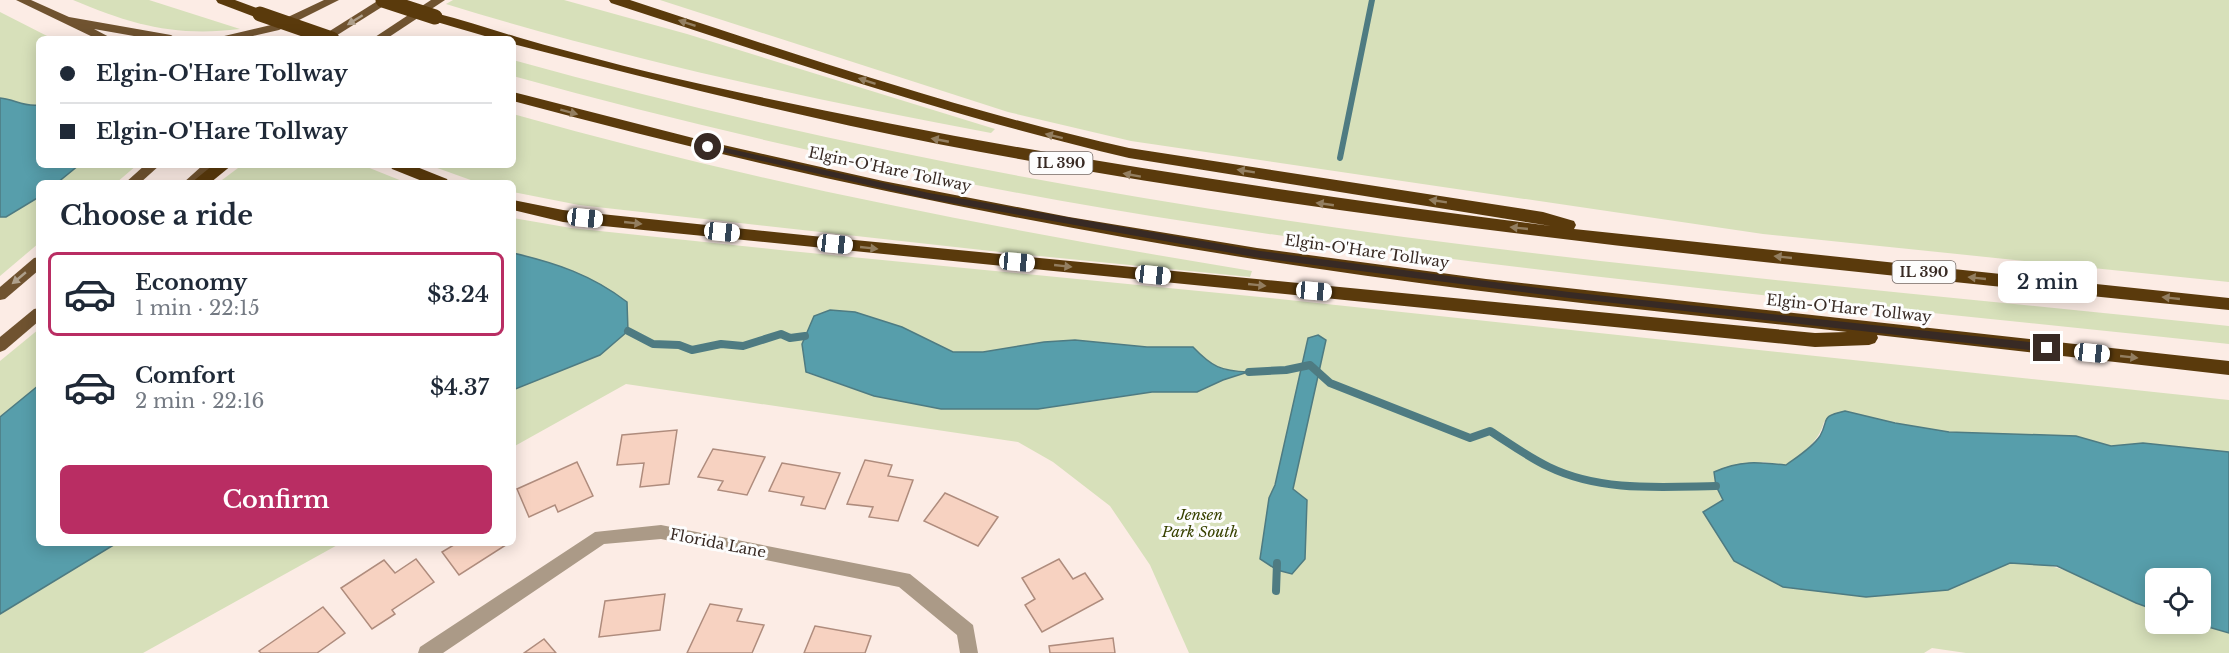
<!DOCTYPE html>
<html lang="en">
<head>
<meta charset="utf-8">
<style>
  :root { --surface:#fff; --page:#f2f2f3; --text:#1f2937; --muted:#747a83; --line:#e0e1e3; --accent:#b92d63 }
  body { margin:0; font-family:"Libre Baskerville",serif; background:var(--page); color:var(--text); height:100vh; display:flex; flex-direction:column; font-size:22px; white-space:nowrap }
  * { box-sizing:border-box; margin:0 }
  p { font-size:20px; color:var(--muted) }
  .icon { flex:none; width:33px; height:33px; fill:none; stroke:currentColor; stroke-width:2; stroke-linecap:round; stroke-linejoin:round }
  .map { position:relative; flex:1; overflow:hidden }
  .panel { position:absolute; left:36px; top:180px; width:480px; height:366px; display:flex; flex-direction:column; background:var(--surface); border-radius:9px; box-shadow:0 3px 15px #0003 }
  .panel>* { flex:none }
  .guide { position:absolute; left:36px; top:36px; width:480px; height:132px; border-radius:9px; box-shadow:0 3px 15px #0003; display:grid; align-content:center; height:132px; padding:0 24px; background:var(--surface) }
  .fabs { position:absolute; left:2145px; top:568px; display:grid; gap:12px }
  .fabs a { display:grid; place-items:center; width:66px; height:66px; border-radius:9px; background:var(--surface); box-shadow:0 3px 15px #0003; font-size:30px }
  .end { position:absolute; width:27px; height:27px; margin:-14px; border:8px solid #382a24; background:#fff; box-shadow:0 0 0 3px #fff }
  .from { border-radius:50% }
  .bubble { position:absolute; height:42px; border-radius:9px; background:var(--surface); box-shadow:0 3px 15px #0003; font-size:20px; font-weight:600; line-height:42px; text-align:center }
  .car { position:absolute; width:18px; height:36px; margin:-18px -9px; border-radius:8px; box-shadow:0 0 4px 2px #0007; background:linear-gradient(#fff 24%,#345 0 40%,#fff 0 76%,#345 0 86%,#fff 0) }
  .guide b { display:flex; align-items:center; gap:21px; height:57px; font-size:22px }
  .guide b+b { border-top:2px solid var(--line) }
  .guide i { width:15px; height:15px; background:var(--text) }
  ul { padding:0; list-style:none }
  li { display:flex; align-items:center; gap:18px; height:84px; margin:0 12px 9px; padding:0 12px; border:3px solid transparent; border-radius:9px }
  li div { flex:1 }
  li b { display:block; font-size:22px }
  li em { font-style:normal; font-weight:600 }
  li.on { border-color:var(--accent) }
  li>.icon { width:54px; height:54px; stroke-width:1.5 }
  h2 { padding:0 24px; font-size:27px; line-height:72px }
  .primary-button { display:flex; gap:12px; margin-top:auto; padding:12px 24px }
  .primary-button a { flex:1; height:69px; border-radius:9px; background:var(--accent); color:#fff; font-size:24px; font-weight:600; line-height:69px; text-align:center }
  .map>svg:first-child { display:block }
  .green { fill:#d7e0ba; fill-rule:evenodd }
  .water { fill:#579eab; stroke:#4e7b82; stroke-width:1.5 }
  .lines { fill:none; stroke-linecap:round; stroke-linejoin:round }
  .stream-far1 { stroke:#4e7b82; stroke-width:6 }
  .stream { stroke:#4e7b82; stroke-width:8 }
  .building { fill:#f7d2c1; stroke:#af8c7d; stroke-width:1.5 }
  .minor { fill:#ab9a87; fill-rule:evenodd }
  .major { fill:#705330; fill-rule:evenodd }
  .highway { fill:#5a3a0c; fill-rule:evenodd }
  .highway-bridge { stroke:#5a3a0c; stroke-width:15 }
  .oneway { fill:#afa08c }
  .oneway2 { fill:#937e60 }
  .route { fill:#382a24 }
  .labels { text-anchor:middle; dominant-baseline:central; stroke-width:6; stroke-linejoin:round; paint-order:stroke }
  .shield { fill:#fdfdfd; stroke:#736965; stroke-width:1.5 }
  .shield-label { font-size:14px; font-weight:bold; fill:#382a24 }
  .street-label { font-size:15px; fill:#382a24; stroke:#fdfdfd }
  .park-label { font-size:15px; font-style:italic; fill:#384200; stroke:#fdfdfd }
</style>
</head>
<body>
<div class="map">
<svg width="2229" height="653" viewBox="0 0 2229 653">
  <rect width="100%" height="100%" fill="#fcece5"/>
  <g class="green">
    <path d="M73 0H149L240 29C176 37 132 25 73 0Z"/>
    <path d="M453 0H564L687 34 995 129 991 133C808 99 625 59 446 4Z"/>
    <polygon points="660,0 2229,0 2229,282 1763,234 1131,141 1008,112"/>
    <polygon points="0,12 53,39 39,39 39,165 137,165 116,183 39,183 39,243 0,276"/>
    <path d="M513 60C805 141 1104 197 1404 237 1678 273 1954 297 2229 326V344C1884 307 1539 276 1196 223 966 188 737 138 513 76Z"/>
    <path d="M513 114C756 183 1003 230 1252 271L1250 277 1009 253 579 205 513 192V183H479L429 165H513Z"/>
    <polygon points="242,165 362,165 407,183 218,183"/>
    <path d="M513 218 571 228 780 250 1270 298 2229 400V452L2143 443 2111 446 2076 436 1949 432 1895 423 1845 411 1824 422C1818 443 1803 453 1786 465L1763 462 1716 486 1723 500 1948 590C1963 583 1997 564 2012 563 2064 558 2108 593 2155 610L2156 624H2198L2229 633V653H1966L1932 648 1924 653H1189L1150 565 1110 506 1053 462 1018 442 626 384 513 447V390L521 387 627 302C591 275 556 263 513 253ZM830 310 855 312 902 327 953 352H983L1044 342 1075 340 1147 347H1192C1214 368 1217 369 1246 373L1223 380 1197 392H1152L1083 403 874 396 807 373 814 316ZM1308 338 1326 340 1293 489 1269 498 1275 485Z"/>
    <polygon points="39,329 39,385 0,417 0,361"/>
    <polygon points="117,543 341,543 143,653 0,653 0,614"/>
  </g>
  <g class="water">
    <path d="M0 98C15 99 22 107 39 105V165H79L57 183H39V197L6 217H0Z"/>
    <path d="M513 253C556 263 592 275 627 302L628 331 600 355 513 390Z"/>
    <path d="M830 310 855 312 902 327 953 352H983L1044 342 1075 340 1147 347H1193C1212 367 1221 371 1248 372L1223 380 1197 392H1152L1038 409H941L874 396 806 372 802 344 814 316Z"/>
    <polygon points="1318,335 1326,340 1293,489 1307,500 1305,559 1292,574 1277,570 1260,559 1269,498 1275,485 1308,338"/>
    <polygon points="39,385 39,543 117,543 0,614 0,417"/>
    <path d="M1845 411 1895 423 1949 432 2076 436 2111 446 2143 443 2229 452V633L2198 624H2200V579H2156L2155 610 2136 603 2057 566 2010 563 1948 590 1866 597 1783 587 1734 561 1703 512 1723 500 1716 486 1714 472C1740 460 1758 462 1786 465 1797 457 1812 448 1820 436 1830 418 1819 417 1845 411Z"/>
  </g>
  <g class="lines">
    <polyline class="stream-far1" points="1340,158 1372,0"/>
    <g class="stream">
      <polyline points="628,331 653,344 679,345 692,350 721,344 743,346 781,334 790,338 805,336"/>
      <path d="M1249 372 1286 370 1310 365 1330 383 1470 438 1490 431C1509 443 1528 457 1549 467 1601 492 1660 487 1716 486"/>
      <polyline points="1276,591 1277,563"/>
    </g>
  </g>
  <g class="building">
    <polygon points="677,430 669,484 640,487 644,463 617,465 622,435"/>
    <polygon points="713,449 765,457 747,495 718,490 723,481 698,477"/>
    <polygon points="865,460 892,465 888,476 913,480 898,521 869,517 873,507 847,504"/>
    <polygon points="577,462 593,496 558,512 555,505 529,517 517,489"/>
    <polygon points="782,463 840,473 825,509 801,505 804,497 769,491"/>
    <polygon points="945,493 998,517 978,546 924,521"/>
    <polygon points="457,543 509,543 459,575 442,552"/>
    <polygon points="416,559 434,582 392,610 395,614 372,629 341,588 384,560 395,573"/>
    <polygon points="1059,559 1073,579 1085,573 1103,599 1042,632 1025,605 1035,599 1022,578"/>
    <polygon points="665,594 660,630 599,637 605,601"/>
    <polygon points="710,604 742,609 737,621 764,625 752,653 687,653"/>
    <polygon points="323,607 345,633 317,653 261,653 259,651"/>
    <polygon points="815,626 871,636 865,653 804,653"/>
    <polygon points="1113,638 1115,653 1050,653 1049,646"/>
    <polygon points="544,639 556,653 524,653"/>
  </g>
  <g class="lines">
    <polygon class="minor" points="661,525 910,574 973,625 978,653 960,653 957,635 899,587 661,539 604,544 443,653 418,653 420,647 595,532"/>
    <g class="major">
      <polygon points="16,0 31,0 69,17 171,35 177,39 151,39 94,29 113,39 97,39"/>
      <polygon points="324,0 339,0 279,30 240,39 218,39 220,37 271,25"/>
      <polygon points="379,0 393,0 331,39 317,39"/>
      <polygon points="431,0 445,0 386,39 372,39"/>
      <polygon points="145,165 160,165 140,183 125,183"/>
      <polygon points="203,165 218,165 198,183 183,183"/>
      <polygon points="39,257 39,270 5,299 0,300 0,287 34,258"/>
      <polygon points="39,308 39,321 5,350 0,352 0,337 34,309"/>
    </g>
    <g class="highway">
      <polygon points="216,0 235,0 265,11 267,14 260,18 255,17 218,3"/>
      <path d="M609 0H630C795 54 959 110 1129 148L1543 212 1574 221 1576 225 1574 229 2229 298V310C1798 266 1365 226 938 144 795 116 654 80 513 44V39H495L430 20 428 17 435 13C463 20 490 29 517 37 586 57 658 75 728 90 1000 150 1275 191 1551 226L1129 158C953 117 783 59 611 3Z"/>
      <path d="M513 92 697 139 883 181 1069 217 1257 248 1486 279 2229 361V375L1877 335 1878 338 1875 343 1869 345 1815 347 563 222 513 210V200L563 210 813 236 1815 333 1847 332C1669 312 1490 295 1313 268 1043 228 776 172 513 101Z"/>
      <polygon points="213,165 232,165 210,183 191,183"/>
      <polygon points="390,165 412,165 447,179 449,183 427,183 392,169"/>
    </g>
    <g class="highway-bridge">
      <polyline points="383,0 435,17"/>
      <polyline points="260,14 332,39"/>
    </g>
  </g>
  <defs><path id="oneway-solid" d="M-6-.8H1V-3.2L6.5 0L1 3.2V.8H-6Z" transform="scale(1.5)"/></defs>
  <g class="oneway">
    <use href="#oneway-solid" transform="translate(355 20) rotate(148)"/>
    <use href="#oneway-solid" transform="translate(19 278) rotate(140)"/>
  </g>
  <g class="oneway2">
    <use href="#oneway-solid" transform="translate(687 23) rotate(-162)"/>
    <use href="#oneway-solid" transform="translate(867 81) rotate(-162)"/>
    <use href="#oneway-solid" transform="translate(569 112) rotate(15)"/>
    <use href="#oneway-solid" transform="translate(1054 136) rotate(-166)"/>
    <use href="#oneway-solid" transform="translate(940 140) rotate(-169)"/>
    <use href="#oneway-solid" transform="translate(1246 171) rotate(-171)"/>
    <use href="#oneway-solid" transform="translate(1132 175) rotate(-170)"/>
    <use href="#oneway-solid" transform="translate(1438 201) rotate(-171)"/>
    <use href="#oneway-solid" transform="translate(1325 204) rotate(-172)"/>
    <use href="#oneway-solid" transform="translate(633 223) rotate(6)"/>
    <use href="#oneway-solid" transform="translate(1519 228) rotate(-174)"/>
    <use href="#oneway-solid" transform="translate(869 248) rotate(6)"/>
    <use href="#oneway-solid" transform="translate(1783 257) rotate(-174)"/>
    <use href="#oneway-solid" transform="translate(1063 266) rotate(6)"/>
    <use href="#oneway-solid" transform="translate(1977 278) rotate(-174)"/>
    <use href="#oneway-solid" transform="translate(1257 285) rotate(6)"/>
    <use href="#oneway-solid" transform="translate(2171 298) rotate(-174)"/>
    <use href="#oneway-solid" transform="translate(2129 357) rotate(6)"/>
  </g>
  <polygon class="route" points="708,144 929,193 1260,251 1569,292 2047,344 2052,348 2047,352 1569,298 1260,258 929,199 705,148 703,147"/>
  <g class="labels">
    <g class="shield">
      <rect x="1029.5" y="152" width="63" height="22" rx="4.5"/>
      <rect x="1892.5" y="261" width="63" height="22" rx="4.5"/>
    </g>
    <g class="shield-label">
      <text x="1061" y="163">IL 390</text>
      <text x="1924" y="272">IL 390</text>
    </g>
    <g class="street-label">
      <text transform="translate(890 169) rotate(12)">Elgin-O'Hare Tollway</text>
      <text transform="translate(1367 251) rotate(8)">Elgin-O'Hare Tollway</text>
      <text transform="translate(1849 308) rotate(6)">Elgin-O'Hare Tollway</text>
      <text transform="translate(718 543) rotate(11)">Florida Lane</text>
    </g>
    <g class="park-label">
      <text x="1200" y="514">Jensen<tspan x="1200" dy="17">Park South</tspan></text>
    </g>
  </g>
</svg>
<div class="fabs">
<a><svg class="icon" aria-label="locate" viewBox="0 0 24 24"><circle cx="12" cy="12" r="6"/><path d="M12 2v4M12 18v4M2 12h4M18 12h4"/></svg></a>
</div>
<i class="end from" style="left:708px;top:147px"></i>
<i class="end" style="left:2047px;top:348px"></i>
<div class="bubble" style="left:1998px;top:261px;width:99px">2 min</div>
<i class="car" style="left:585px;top:218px;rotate:96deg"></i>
<i class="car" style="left:722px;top:232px;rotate:96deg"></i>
<i class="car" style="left:835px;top:244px;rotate:96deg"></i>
<i class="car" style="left:1017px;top:262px;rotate:95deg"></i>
<i class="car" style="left:1153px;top:275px;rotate:96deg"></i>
<i class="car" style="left:1314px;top:291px;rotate:95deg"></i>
<i class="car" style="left:2092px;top:353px;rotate:96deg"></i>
<div class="guide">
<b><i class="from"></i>Elgin-O'Hare Tollway</b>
<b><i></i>Elgin-O'Hare Tollway</b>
</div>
<section class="panel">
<h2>Choose a ride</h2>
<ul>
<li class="on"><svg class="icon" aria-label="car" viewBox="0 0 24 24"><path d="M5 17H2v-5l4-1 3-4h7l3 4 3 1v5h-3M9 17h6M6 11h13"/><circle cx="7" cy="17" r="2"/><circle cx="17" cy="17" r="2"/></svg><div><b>Economy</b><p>1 min · 22:15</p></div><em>$3.24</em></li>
<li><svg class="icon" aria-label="car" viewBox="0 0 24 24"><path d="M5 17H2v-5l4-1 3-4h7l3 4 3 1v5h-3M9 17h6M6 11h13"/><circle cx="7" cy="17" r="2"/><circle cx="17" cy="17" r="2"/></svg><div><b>Comfort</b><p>2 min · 22:16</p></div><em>$4.37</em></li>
</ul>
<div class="primary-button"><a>Confirm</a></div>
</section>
</div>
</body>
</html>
